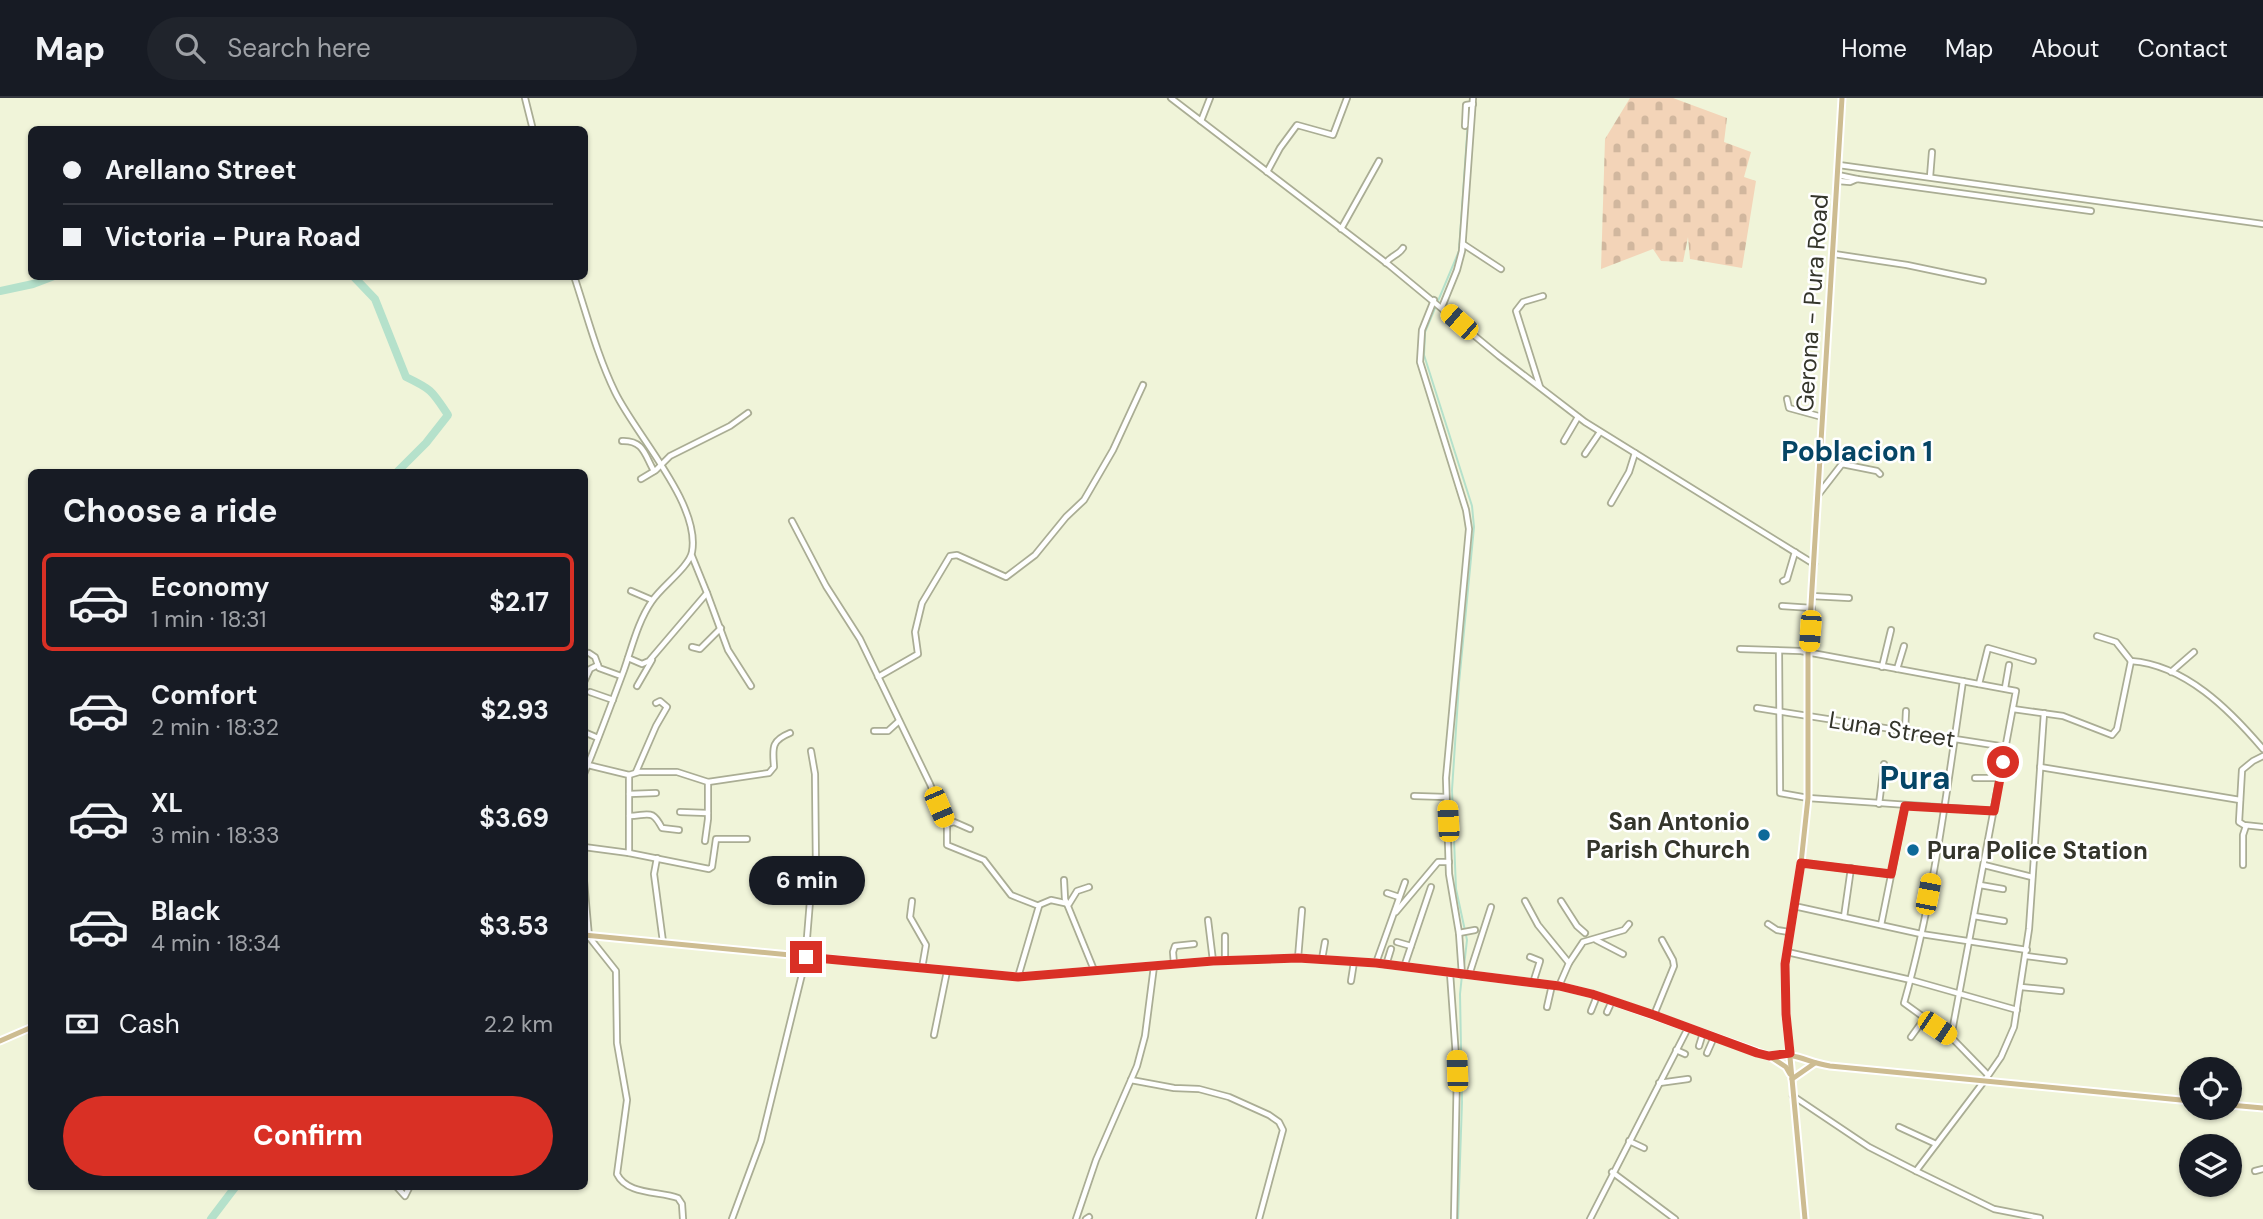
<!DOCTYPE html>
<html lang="en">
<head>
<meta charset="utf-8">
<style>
  :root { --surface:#171b24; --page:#20242c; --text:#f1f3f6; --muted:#9ea1a6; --line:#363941; --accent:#d93025 }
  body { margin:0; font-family:"DM Sans",sans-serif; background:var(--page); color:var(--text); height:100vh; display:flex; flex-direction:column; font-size:26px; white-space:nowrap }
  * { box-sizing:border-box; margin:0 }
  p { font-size:23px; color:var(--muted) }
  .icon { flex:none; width:38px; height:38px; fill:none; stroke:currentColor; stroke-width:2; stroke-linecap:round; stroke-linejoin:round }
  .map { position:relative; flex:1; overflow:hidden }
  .drawer { position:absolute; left:28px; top:371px; width:560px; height:721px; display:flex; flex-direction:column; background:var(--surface); border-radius:10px; box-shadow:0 2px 5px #0004 }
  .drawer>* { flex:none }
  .top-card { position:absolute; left:28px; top:28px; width:560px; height:154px; border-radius:10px; box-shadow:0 2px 5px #0004; display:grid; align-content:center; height:154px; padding:0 35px; background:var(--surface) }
  .fabs { position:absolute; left:2179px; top:959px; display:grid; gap:14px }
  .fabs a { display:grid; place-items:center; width:63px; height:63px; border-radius:50%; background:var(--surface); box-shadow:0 2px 5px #0004; font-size:35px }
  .end { position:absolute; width:32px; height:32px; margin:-16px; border:9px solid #d93025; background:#fff; box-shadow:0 0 0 4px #fff }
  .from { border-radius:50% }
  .bubble { position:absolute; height:49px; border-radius:24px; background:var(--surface); box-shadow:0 2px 5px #0004; font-size:23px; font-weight:700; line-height:49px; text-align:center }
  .car { position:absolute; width:21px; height:42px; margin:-21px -10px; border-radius:9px; box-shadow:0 0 5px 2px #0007; background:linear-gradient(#f5c518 24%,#345 0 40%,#f5c518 0 76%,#345 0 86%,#f5c518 0) }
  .top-card b { display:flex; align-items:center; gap:24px; height:66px; font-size:26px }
  .top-card b+b { border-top:2px solid var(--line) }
  .top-card i { width:18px; height:18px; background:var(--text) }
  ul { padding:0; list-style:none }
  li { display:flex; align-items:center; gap:21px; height:98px; margin:0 14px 10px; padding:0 21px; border:4px solid transparent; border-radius:10px }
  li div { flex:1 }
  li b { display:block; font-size:26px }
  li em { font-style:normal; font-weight:700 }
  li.on { border-color:var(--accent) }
  li>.icon { width:63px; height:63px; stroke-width:1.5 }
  h2 { padding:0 35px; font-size:32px; line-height:84px }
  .pay { display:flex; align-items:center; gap:18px; height:77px; padding:0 35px; font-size:26px }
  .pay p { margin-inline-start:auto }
  .primary-button { display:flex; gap:14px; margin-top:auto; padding:14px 35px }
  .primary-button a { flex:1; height:80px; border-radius:42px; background:var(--accent); color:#fff; font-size:28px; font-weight:700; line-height:80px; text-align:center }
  header { display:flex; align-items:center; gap:42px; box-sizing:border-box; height:98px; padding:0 35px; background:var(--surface); border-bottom:2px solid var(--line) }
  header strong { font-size:33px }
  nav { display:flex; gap:38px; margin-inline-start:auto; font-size:24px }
  .search { width:490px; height:63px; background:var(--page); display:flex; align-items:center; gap:18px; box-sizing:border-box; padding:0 24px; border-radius:38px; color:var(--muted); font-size:26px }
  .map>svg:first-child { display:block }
  .cemetery { fill:url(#cemetery-stones) }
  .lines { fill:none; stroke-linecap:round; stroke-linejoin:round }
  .stream { stroke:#b5e1cb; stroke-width:2 }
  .river { stroke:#b5e1cb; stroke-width:8 }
  .minor-casing { stroke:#aaad94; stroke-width:8 }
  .major-casing { stroke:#fff; stroke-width:9 }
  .minor { stroke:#fff; stroke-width:4.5 }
  .major { stroke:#cdbc91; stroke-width:5 }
  .route { stroke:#d93025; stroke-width:9 }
  .poi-dot { fill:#0d6a99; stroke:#fff; stroke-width:2.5 }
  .labels { text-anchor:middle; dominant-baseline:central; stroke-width:5; stroke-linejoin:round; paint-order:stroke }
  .street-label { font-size:24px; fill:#34352b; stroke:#fff }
  .poi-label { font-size:24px; font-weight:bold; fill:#34352b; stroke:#fff; text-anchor:end }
  .quarter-label { font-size:28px; font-weight:bold; fill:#054565; stroke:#fff }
  .district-label { font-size:32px; font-weight:bold; fill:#054565; stroke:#fff }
</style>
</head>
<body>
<header>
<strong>Map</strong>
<div class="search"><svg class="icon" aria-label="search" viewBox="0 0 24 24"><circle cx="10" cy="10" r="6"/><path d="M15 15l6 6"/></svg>Search here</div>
<nav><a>Home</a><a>Map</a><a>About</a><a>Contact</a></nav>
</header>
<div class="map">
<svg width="2263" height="1121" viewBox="0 0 2263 1121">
  <defs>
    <pattern id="cemetery-stones" width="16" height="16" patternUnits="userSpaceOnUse" patternTransform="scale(1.75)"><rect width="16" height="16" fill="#f3d4b8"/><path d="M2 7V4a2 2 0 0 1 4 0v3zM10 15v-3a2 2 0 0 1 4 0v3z" fill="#d1b79e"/></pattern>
  </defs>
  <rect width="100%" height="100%" fill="#f0f4d9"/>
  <polygon class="cemetery" points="1630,0 1673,0 1727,20 1724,44 1751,54 1744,79 1756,83 1742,170 1690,161 1688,139 1683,164 1661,163 1653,151 1601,171 1605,41"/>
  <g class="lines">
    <g class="stream">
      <polyline points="1464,868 1467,842 1456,791 1452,692 1459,585 1474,429 1472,408 1424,257 1425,234 1459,153 1469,9"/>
      <polyline points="1458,1121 1462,1004 1460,896 1462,877"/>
    </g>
    <g class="river">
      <path d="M353 178 375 201 406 279C433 292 432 293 448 317L426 345 397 374"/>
      <polyline points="0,193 33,186 54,178"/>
      <polyline points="211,1121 236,1088"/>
    </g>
    <g class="minor-casing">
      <g id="minor">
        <polyline points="525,0 533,32"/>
        <polyline points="1171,0 1389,167 1499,258 1585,324 1814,466"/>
        <polyline points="1201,23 1210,0"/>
        <polyline points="1465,28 1466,7 1473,6"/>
        <polyline points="1839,67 2263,126"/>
        <polyline points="1267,74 1280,50 1297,27 1333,37 1347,0"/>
        <polyline points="1838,77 1857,81"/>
        <polyline points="1930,79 1932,54"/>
        <polyline points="1838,83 1850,84 1857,81 2091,113"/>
        <polyline points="1341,131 1379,63"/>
        <polyline points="1463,146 1501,171"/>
        <polyline points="1834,156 1907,167 1983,183"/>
        <path d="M1386 165C1391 157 1398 158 1403 150"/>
        <path d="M574 178C587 217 597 257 615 294 635 336 701 406 692 454 689 469 661 489 652 503 638 523 632 549 624 572 611 607 598 642 584 676"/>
        <polyline points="1434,202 1422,232 1420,264 1466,412 1469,431 1446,680 1449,776 1459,835 1462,877"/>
        <polyline points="1442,209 1457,172 1462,153 1473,0"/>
        <polyline points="1540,289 1516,213 1523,204 1543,198"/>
        <polyline points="1787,301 1789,310 1822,319"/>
        <path d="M622 343C644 342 645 358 654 373"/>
        <polyline points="1564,343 1578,319"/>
        <polyline points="1585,356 1600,334"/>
        <polyline points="641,381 656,372 670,358 730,328 748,315"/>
        <polyline points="1818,397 1842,366 1877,373 1880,376"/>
        <polyline points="1611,405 1629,374 1635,355"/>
        <polyline points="792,423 826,488 860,541 930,686 947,727 947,747 984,762 1011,797 1039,808 1018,879"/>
        <polyline points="1783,483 1787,481 1795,454"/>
        <polyline points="631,493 652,502"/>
        <polyline points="707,495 728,552 751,588"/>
        <polyline points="1812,498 1849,500"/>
        <polyline points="1782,508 1812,510"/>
        <path d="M2097 538 2116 544 2131 563C2185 567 2229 611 2263 651"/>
        <polyline points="692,549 700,551 721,530"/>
        <polyline points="1740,551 1801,553 2016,593 1951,939"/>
        <polyline points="1779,553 1780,695 1808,700 1994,713"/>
        <polyline points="589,555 595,559 599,570 621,578"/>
        <polyline points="628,560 642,566 649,563 707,495 692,458"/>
        <polyline points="1882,569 1891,532"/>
        <polyline points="1897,571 1904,548"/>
        <polyline points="2171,574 2194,554"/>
        <polyline points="878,579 918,556 915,534 922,505 950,458 957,457 1006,479 1035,457 1066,419 1084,402 1113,352 1143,287"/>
        <path d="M1963 583C1947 691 1934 800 1904 905L1951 939 1988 977"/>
        <polyline points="584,584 590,571 598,567"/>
        <polyline points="1979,586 1988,550 2033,563"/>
        <polyline points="637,588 652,562"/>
        <polyline points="2005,590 2009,567"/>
        <polyline points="590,594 613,602"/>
        <polyline points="1757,610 2006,649"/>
        <polyline points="2013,611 2063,618 2112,637 2117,631 2131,563"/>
        <polyline points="874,633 888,633 899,623"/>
        <polyline points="584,634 598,640"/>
        <polyline points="1905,634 1906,613"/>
        <polyline points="2263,658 2253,663 2242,672 2239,724 2244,727 2263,729"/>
        <polyline points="2040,669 2240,702"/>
        <polyline points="636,674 656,628 667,609 660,603 656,605"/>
        <path d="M629 677 639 674H677L708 684 769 675 774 669C773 651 770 643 790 635"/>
        <polyline points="1975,680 2000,680"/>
        <polyline points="629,696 656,695"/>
        <polyline points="1414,698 1446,699"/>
        <polyline points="1879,706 1884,666"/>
        <polyline points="680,714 708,715"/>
        <path d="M629 718C650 717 652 711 662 730L679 732"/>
        <polyline points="947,726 954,724 970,731"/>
        <polyline points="705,743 708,721 708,684"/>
        <polyline points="584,749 629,755 629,677 588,667"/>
        <polyline points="629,755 709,771 712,769 716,741 747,741"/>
        <polyline points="657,760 654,776 663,844"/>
        <polyline points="1801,765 1891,776"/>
        <polyline points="1984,767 2032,779"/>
        <polyline points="2243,767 2243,737 2246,728"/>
        <polyline points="1064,782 1065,801 1094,872"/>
        <path d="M584 783 589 839 616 873 617 945 627 1002 617 1076C627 1097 659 1093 678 1100L682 1106 683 1121"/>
        <polyline points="1980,787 2003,791"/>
        <polyline points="1387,795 1399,799"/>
        <polyline points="912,803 910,819 926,847 922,870"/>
        <polyline points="1525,803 1538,827 1569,865 1559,888"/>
        <polyline points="1561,803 1577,828 1585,835"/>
        <polyline points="1039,807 1051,802 1069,806 1077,793 1089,789"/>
        <polyline points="1794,808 1921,836 2027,852"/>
        <polyline points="1396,814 1438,764 1449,764"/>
        <polyline points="1974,818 2004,823"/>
        <polyline points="1844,819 1851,770"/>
        <polyline points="1208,822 1213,863"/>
        <polyline points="1768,826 1777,832 1789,834"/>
        <polyline points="1881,827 1905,708"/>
        <polyline points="1459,835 1475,832"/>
        <polyline points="1596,842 1623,856"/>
        <polyline points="1397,844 1411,848"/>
        <polyline points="1787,854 1911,882 2017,912"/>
        <polyline points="2026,858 2064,863"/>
        <polyline points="1530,859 1540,863 1533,885"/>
        <polyline points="1298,860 1302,812"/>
        <polyline points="1322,861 1325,844"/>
        <polyline points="1225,863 1225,838"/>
        <polyline points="1376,865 1405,784"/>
        <polyline points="1569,865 1583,844 1624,832 1629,826"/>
        <polyline points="1174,866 1173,854 1175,848 1194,846"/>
        <polyline points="1386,867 1391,851"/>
        <polyline points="1404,869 1431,789"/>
        <polyline points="1450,875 1457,973 1454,1121"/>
        <polyline points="1469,877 1491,809"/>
        <polyline points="1351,883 1354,864"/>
        <polyline points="2021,889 2061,893"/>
        <polyline points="1547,909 1552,887"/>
        <polyline points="1591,913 1597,898"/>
        <polyline points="1607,914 1612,903"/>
        <polyline points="1654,917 1674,868 1673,862 1662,842"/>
        <polyline points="934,937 947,873"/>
        <polyline points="1911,939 1924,921"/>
        <polyline points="1699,948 1703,935"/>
        <polyline points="1676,952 1685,956"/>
        <polyline points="1707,955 1714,939"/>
        <polyline points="1131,982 1174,990 1199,991 1229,999 1269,1017 1279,1024 1283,1032 1259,1121"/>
        <polyline points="1659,985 1688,981"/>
        <polyline points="1793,998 1869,1049 1916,1073 1994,1111 2040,1120"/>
        <polyline points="1899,1029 1936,1046"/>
        <polyline points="1629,1043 1644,1050"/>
        <polyline points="1916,1073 1985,982 2001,959 2014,929 2029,831 2044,615"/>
        <polyline points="2255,1073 2263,1071"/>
        <polyline points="1612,1074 1675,1121"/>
        <polyline points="396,1088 405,1098 410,1088"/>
        <polyline points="732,1121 761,1043 805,864 810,803 816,771 815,676 811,653"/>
        <polyline points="1076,1121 1096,1062 1137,968 1145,938 1154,868"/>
        <polyline points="1086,1121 1089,1119"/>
        <polyline points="1590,1121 1688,930"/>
      </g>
    </g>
    <g class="major-casing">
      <g id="major">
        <path d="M584 837 1018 879 1213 863 1298 860 1376 865 1559 888 1592 896 1769 958C1799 954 1804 964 1830 968L2191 1003"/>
        <polyline points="0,943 32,929"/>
        <polyline points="1769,958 1786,969 1790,976"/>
        <polyline points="1792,981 1815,965"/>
        <polyline points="2230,1007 2263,1010"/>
        <polyline points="1805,1121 1786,916 1785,866 1801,765 1808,700 1808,556 1842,0"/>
      </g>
    </g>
    <use href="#minor" class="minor"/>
    <use href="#major" class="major"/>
  </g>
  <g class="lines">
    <polyline class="route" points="806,859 1018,879 1213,863 1298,860 1376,865 1559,888 1592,896 1654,917 1757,955 1769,958 1790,955 1786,916 1785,866 1801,765 1891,776 1905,708 1994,713 2003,664"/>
  </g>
  <g class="poi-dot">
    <circle cx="1764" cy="737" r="7"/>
    <circle cx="1913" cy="752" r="7"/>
  </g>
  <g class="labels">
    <g class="street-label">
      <text transform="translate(1812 205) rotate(-86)">Gerona - Pura Road</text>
      <text transform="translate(1892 631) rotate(9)">Luna Street</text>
    </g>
    <g class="poi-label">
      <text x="1750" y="723">San Antonio<tspan x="1750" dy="28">Parish Church</tspan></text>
      <text x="1927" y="752" text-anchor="start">Pura Police Station</text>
    </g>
    <g class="quarter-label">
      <text x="1857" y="353">Poblacion 1</text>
    </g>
    <g class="district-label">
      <text x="1915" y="680">Pura</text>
    </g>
  </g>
</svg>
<div class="fabs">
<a><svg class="icon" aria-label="locate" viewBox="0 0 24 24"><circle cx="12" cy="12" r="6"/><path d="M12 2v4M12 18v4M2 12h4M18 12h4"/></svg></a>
<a><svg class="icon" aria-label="layers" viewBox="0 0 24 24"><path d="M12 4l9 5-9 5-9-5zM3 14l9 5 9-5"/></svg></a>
</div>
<i class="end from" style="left:2003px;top:664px"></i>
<i class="end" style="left:806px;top:859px"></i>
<div class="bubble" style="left:749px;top:758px;width:116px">6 min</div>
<i class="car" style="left:1459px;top:224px;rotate:311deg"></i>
<i class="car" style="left:1810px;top:533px;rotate:184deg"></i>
<i class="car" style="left:939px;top:709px;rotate:157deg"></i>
<i class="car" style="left:1448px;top:723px;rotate:357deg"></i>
<i class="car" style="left:1928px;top:796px;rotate:11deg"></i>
<i class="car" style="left:1937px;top:930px;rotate:124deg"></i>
<i class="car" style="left:1457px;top:973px;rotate:358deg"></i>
<div class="top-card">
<b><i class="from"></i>Arellano Street</b>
<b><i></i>Victoria - Pura Road</b>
</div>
<section class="drawer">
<h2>Choose a ride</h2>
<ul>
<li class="on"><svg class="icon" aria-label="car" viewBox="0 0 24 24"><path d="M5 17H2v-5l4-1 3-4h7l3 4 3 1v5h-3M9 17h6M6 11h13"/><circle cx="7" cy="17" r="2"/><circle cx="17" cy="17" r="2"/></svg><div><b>Economy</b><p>1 min · 18:31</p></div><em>$2.17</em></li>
<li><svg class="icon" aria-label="car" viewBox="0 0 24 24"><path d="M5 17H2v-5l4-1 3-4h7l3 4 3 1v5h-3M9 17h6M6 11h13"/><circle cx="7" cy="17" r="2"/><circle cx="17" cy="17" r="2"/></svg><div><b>Comfort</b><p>2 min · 18:32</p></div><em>$2.93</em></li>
<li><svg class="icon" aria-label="car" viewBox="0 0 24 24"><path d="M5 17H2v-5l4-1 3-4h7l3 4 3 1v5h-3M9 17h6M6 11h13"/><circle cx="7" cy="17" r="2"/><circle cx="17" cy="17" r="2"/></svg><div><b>XL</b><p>3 min · 18:33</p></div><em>$3.69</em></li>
<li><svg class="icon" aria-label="car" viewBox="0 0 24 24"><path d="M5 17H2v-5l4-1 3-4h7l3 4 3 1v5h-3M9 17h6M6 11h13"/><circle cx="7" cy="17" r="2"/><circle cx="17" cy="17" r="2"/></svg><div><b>Black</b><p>4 min · 18:34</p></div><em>$3.53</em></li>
</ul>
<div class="pay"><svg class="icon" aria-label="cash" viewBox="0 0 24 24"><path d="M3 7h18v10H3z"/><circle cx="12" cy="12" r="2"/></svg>Cash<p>2.2 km</p></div>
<div class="primary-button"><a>Confirm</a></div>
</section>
</div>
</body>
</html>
